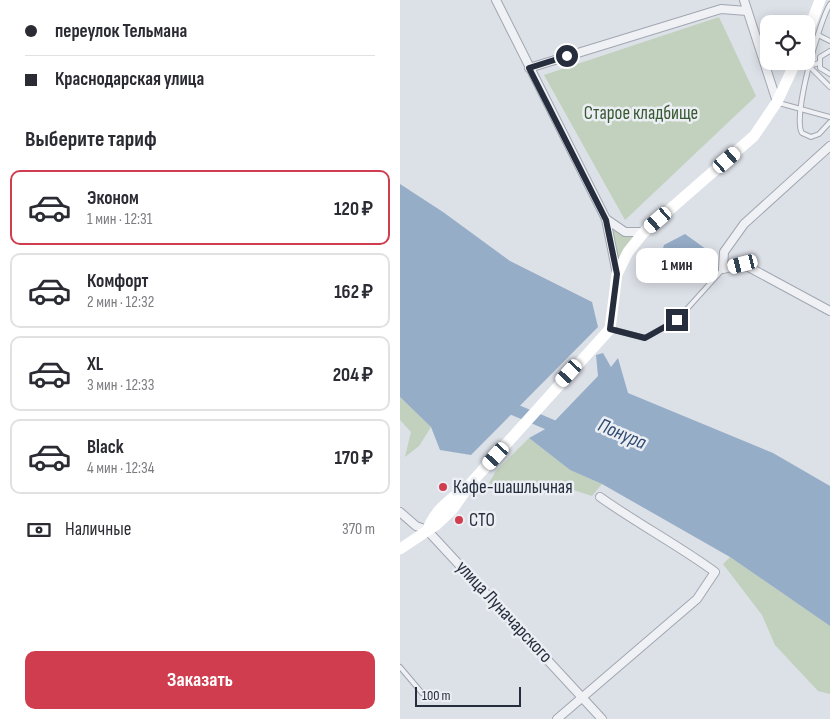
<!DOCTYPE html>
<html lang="ru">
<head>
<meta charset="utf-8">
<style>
  :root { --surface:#fff; --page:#f7f7f7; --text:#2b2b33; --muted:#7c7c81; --line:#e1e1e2; --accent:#d03d4e }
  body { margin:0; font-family:"Sofia Sans Condensed",sans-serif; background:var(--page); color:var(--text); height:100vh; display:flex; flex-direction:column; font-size:19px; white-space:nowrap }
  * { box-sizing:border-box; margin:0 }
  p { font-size:16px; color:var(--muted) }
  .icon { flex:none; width:28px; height:28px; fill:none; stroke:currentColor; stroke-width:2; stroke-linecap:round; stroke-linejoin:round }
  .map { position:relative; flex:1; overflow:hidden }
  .side { display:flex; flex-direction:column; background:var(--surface); width:400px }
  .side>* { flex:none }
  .hud { display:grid; align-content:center; height:110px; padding:0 25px; background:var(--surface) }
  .fabs { position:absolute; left:360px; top:15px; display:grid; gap:10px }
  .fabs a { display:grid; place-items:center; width:55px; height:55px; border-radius:10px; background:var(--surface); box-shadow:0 2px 12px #0003; font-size:25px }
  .scale { position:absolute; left:15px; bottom:12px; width:106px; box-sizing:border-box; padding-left:5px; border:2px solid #262d3d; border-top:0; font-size:14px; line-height:18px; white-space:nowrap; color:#262d3d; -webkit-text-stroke:4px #ebeff4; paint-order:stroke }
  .end { position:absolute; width:22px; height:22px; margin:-11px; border:6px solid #262d3d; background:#fff; box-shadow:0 0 0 2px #fff }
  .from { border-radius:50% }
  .bubble { position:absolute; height:35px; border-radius:10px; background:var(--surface); box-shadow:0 2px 12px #0003; font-size:16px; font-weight:700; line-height:35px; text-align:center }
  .car { position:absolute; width:15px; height:30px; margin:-15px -8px; border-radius:6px; box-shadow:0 0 4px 1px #0007; background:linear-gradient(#fff 24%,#345 0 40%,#fff 0 76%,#345 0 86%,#fff 0) }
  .hud b { display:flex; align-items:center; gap:18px; height:48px; font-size:19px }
  .hud b+b { border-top:1px solid var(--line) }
  .hud i { width:12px; height:12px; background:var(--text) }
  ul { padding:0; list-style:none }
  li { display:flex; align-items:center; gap:15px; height:75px; margin:0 10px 8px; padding:0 15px; border:2px solid var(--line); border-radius:10px }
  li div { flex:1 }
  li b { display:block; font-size:19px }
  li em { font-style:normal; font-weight:700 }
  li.on { border-color:var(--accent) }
  li>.icon { width:45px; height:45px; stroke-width:1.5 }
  h2 { padding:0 25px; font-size:22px; line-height:60px }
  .pay { display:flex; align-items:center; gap:12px; height:55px; padding:0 25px; font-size:19px }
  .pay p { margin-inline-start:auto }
  .primary-button { display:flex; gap:10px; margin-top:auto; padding:10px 25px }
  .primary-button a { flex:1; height:58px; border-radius:10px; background:var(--accent); color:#fff; font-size:20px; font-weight:700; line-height:58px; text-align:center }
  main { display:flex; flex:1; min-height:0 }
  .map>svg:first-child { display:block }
  .green { fill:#c1d1bd }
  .water { fill:#96adc8 }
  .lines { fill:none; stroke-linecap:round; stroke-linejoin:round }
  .river { stroke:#96adc8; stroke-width:12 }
  .lane-casing { stroke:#a2a7b1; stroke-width:6 }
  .street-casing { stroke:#a2a7b1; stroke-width:10 }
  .lane { stroke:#eff1f5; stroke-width:4 }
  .street { stroke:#eff1f5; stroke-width:8 }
  .secondary { stroke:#fff; stroke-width:11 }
  .route { stroke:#262d3d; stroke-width:6 }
  .poi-dot { fill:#d03d4e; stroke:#ebeff4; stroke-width:2 }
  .labels { text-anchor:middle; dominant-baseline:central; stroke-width:5; stroke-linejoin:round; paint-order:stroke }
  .park-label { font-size:19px; fill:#395933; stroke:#ebeff4 }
  .poi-label { font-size:19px; fill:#262d3d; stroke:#ebeff4; text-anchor:start }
  .street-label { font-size:19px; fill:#262d3d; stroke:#ebeff4 }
  .water-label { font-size:20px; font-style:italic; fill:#304b71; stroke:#ebeff4 }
</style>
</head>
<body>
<main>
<section class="side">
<div class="hud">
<b><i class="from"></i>переулок Тельмана</b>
<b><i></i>Краснодарская улица</b>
</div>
<h2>Выберите тариф</h2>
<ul>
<li class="on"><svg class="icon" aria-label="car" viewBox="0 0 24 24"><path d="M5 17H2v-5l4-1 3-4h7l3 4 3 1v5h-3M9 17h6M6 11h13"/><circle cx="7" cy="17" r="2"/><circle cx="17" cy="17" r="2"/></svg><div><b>Эконом</b><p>1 мин · 12:31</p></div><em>120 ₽</em></li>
<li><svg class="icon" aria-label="car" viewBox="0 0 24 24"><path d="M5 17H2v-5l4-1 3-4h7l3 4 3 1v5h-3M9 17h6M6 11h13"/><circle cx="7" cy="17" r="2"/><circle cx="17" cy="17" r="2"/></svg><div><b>Комфорт</b><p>2 мин · 12:32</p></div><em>162 ₽</em></li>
<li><svg class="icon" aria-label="car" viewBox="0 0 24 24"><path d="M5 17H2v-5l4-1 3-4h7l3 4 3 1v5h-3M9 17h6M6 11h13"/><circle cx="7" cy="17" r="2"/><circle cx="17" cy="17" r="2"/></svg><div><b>XL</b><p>3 мин · 12:33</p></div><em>204 ₽</em></li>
<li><svg class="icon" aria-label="car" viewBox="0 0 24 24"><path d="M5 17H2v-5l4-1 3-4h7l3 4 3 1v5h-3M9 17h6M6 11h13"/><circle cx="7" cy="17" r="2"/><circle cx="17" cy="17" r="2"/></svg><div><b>Black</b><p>4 мин · 12:34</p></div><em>170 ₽</em></li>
</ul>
<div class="pay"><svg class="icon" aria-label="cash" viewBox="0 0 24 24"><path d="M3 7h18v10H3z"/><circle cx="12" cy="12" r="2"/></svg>Наличные<p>370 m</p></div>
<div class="primary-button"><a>Заказать</a></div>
</section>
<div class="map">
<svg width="430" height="719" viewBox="0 0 430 719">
  <rect width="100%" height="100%" fill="#dce0e7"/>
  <g class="green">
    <polygon points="319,17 356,96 225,220 144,75"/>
    <polygon points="206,219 225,232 244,232 217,274"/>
    <polygon points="0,397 31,427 19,446 5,457 11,432 0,420"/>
    <polygon points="129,438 170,470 202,484 192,496 164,487 142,488 110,495 89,483 96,471"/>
    <polygon points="330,557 430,626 430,694 418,691 375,645 362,615 323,564"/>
  </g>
  <g class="water">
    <polygon points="0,184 43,212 110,261 192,302 198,327 71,455 40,450 31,427 0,397"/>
    <polygon points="285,234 310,252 293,282 268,282 258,264 264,245"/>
    <polygon points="203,353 211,367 218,358 228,393 373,453 430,486 430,626 330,557 202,484 170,470 129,438 149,427 198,376 196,355"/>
  </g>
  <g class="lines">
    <polyline class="river" points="101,404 165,431"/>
    <g class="lane-casing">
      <g id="lane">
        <path d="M430 4C419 22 392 117 402 133L411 137 419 134 430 122"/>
        <polyline points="418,35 430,41"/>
        <polyline points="430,51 420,57 420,68 430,74"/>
        <polyline points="419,63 409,66 430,87"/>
        <polyline points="379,103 430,117"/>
        <polyline points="211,329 245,338 277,320 323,269"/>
        <polyline points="0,667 22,693"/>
      </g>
    </g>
    <g class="street-casing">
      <g id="street">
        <polyline points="96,0 206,219 225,232 244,232"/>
        <polyline points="344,0 377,102"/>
        <polyline points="129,68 321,9 347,11"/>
        <polyline points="430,146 344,224 324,252 323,269 343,264 430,311"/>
        <polyline points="206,219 217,274"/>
        <polyline points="0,512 16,526 27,530 202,719"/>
        <path d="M157 719 297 599 315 572C278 545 238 524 200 497"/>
      </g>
    </g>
    <use href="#lane" class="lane"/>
    <use href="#street" class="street"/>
    <g class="secondary">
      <polyline points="406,37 420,0"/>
      <path d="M28 529C34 512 48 501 61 491"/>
      <polyline points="0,549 36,525 52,510 71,483 210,329 217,274 228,252 244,232 354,136 377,102 396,61"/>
    </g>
  </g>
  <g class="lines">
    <polyline class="route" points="167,56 129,68 206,220 217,274 210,329 245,338 277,320"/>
  </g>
  <g class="poi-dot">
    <circle cx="43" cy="487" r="5"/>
    <circle cx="59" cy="520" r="5"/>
  </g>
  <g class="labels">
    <g class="park-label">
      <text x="241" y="113">Старое кладбище</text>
    </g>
    <g class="poi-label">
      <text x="53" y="487">Кафе-шашлычная</text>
      <text x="69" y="520">СТО</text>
    </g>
    <g class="street-label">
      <text transform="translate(104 612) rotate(47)">улица Луначарского</text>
    </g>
    <g class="water-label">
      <text transform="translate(222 434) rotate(23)">Понура</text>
    </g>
  </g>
</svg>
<div class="fabs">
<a><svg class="icon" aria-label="locate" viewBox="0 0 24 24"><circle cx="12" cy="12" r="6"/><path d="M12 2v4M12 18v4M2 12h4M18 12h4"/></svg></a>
</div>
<div class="scale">100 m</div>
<i class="end from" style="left:167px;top:56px"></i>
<i class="end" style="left:277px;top:320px"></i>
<div class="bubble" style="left:236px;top:248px;width:82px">1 мин</div>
<i class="car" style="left:327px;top:160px;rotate:49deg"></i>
<i class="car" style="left:258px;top:220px;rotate:229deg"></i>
<i class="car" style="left:343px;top:264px;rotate:256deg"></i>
<i class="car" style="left:169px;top:373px;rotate:222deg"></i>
<i class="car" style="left:96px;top:456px;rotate:222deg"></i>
</div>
</main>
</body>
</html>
